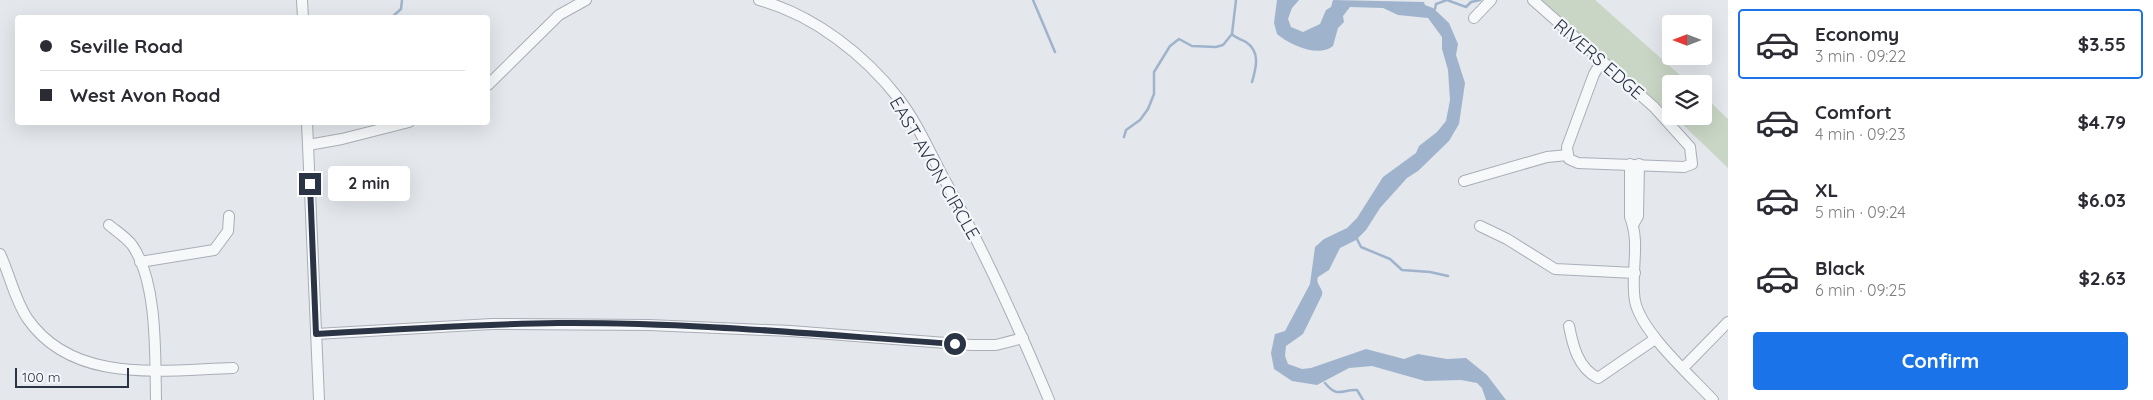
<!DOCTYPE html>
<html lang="en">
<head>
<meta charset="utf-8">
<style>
  :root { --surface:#fff; --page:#f2f2f3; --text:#2b2b33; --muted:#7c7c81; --line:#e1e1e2; --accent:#1a73e8 }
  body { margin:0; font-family:Quicksand,sans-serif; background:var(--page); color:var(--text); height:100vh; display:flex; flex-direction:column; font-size:19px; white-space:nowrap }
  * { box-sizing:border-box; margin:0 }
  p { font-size:16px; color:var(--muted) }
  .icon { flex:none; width:28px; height:28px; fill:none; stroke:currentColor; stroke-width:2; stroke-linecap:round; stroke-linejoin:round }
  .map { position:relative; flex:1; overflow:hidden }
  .drawer { display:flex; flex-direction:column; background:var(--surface); width:425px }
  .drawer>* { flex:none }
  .top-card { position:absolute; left:15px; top:15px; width:475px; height:110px; border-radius:5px; box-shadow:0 5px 20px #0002; display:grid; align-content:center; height:110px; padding:0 25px; background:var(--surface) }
  .needle { width:32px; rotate:270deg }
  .buttons { position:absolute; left:1662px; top:15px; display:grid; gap:10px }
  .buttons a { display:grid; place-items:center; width:50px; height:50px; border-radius:5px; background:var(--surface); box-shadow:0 5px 20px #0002; font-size:25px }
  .scale { position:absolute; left:15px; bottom:12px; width:114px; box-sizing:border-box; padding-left:5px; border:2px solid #2b3445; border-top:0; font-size:14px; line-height:18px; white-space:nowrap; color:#2b3445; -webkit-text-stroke:4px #f4f6f9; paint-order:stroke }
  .end { position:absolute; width:22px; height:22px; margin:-11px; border:6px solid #2b3445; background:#fff; box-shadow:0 0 0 2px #fff }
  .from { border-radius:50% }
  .bubble { position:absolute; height:35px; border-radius:5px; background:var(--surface); box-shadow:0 5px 20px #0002; font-size:16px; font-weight:700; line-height:35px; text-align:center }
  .top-card b { display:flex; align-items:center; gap:18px; height:48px; font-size:19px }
  .top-card b+b { border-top:1px solid var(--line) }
  .top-card i { width:12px; height:12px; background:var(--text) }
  ul { padding:9px 0 0; list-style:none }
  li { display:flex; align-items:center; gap:15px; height:70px; margin:0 10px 8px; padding:0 15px; border:2px solid transparent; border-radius:5px }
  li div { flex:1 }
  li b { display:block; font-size:19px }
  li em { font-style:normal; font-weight:700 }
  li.active { border-color:var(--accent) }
  li>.icon { width:45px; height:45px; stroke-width:1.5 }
  .action { display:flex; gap:10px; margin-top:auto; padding:10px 25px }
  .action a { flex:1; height:58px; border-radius:5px; background:var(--accent); color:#fff; font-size:20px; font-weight:700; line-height:58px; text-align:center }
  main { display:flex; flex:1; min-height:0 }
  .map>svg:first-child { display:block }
  .green { fill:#c9d6c5 }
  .water { fill:#9fb4cc }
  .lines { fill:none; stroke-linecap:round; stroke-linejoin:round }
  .stream { stroke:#9fb4cc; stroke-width:2.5 }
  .minor-casing { stroke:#a9aeb7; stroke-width:12 }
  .minor { stroke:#f7f8fa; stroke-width:10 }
  .route { stroke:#2b3445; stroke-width:6 }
  .labels { text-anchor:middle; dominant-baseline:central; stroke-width:4.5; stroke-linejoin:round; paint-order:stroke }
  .street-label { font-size:18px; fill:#2b3445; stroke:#f4f6f9 }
</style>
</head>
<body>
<main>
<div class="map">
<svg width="1728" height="400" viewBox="0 0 1728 400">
  <rect width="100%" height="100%" fill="#e4e7ec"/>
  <g class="green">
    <polygon points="1541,0 1595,0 1690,84 1671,84 1671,114"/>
    <polygon points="1704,96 1728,119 1728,168 1674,116 1704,116"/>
  </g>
  <path class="water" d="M1277 0H1299L1292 8 1288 19 1291 27 1303 32 1320 24 1326 10 1331 7 1333 0 1424 2 1425 5 1433 8 1449 23 1458 44 1456 55 1465 83 1459 124 1449 141 1418 171 1407 178 1380 208 1366 230 1356 240 1340 248 1329 270 1318 277C1315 285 1324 288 1322 295L1303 334 1286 346 1285 356 1288 364 1302 369 1311 368 1366 349 1404 359 1418 354 1447 359 1466 358 1487 375 1506 400H1486L1482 388 1477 383 1461 380 1425 381 1372 366 1349 368 1317 385 1292 381 1274 369 1271 353 1275 334 1285 331 1310 284 1315 247 1324 239 1347 228 1357 218 1383 177 1416 153 1419 146 1437 132 1446 121 1450 100 1448 70 1442 49V37L1428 18 1398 15 1383 8 1350 7 1343 16 1344 22 1338 28 1333 46C1318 58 1290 45 1277 34L1274 23Z"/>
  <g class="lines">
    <g class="stream">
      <polyline points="1033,0 1055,52"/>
      <polyline points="1435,9 1436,4 1447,0 1466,7 1471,2 1480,0"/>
      <polyline points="391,18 401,9 402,0"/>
      <path d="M1232 34C1235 38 1241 39 1246 42 1261 52 1256 68 1252 82"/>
      <polyline points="1124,137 1126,130 1140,120 1148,109 1154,94 1154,72 1170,46 1179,39 1192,46 1216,47 1223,45 1232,34 1236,0"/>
      <polyline points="1357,239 1361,247 1390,259 1402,270 1430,272 1448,276"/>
      <path d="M1325 383C1338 399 1342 389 1357 390L1363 400"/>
    </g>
    <g class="minor-casing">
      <g id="minor">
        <polyline points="302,0 303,18"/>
        <path d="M759 0C814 15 865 55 899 99 916 121 929 150 942 175 983 248 1017 323 1049 400"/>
        <polyline points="1533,0 1654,107 1690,147 1692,164 1684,167 1578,163 1569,159 1568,155"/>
        <polyline points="1474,18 1491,0"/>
        <polyline points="488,85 559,15 586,0"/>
        <polyline points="307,122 319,400"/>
        <polyline points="308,145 342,139 409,122"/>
        <polyline points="1568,155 1567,147 1594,74 1602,61"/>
        <path d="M1630 164V217C1641 244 1630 273 1635 301 1641 332 1691 376 1713 400"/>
        <polyline points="1464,181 1547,157 1568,155"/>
        <path d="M109 225C116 231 126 237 132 245 158 282 155 356 156 400"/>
        <polyline points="1633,225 1638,216 1639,164"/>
        <polyline points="1480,226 1507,239 1555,269 1635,273"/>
        <path d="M0 254C10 275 14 298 27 318 73 385 163 370 233 368"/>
        <polyline points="140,262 214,250 228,231 229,216"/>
        <path d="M1569 326C1573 346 1578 368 1598 378L1655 339"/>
        <polyline points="316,334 492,324 649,325 790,331 972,345 996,345 1023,338"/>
        <polyline points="1684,367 1728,322"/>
      </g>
    </g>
    <use href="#minor" class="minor"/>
  </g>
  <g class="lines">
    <path class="route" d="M310 184 316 334C397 329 478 324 558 323 691 322 823 335 955 344"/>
  </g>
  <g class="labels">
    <g class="street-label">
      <text transform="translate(1599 59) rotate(41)">RIVERS EDGE</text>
      <text transform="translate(935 168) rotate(60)">EAST AVON CIRCLE</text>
    </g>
  </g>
</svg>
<div class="buttons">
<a><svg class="needle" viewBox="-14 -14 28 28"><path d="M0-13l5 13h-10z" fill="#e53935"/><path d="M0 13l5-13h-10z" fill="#7c7c81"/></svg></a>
<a><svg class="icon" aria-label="layers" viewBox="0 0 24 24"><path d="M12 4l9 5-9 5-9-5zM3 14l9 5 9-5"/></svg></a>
</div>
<div class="scale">100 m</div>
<i class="end from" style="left:955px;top:344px"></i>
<i class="end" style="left:310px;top:184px"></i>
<div class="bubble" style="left:328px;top:166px;width:82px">2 min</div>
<div class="top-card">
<b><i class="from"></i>Seville Road</b>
<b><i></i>West Avon Road</b>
</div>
</div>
<section class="drawer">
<ul>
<li class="active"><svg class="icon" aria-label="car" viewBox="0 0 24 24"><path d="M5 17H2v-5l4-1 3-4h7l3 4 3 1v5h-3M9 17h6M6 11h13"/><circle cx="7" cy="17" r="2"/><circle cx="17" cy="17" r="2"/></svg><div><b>Economy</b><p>3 min · 09:22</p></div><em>$3.55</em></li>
<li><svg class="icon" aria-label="car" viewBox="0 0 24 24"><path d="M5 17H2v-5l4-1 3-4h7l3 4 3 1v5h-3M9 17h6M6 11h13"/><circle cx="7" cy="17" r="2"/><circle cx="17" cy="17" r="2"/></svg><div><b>Comfort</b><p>4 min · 09:23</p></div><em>$4.79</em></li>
<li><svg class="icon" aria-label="car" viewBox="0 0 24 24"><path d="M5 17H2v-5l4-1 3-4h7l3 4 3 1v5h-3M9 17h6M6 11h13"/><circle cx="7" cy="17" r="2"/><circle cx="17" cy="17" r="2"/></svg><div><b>XL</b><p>5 min · 09:24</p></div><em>$6.03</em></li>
<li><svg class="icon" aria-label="car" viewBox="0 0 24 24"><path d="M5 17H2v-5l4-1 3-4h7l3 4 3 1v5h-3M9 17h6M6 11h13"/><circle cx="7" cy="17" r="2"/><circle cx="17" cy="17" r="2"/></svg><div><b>Black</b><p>6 min · 09:25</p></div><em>$2.63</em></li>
</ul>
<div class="action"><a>Confirm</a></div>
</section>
</main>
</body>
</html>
